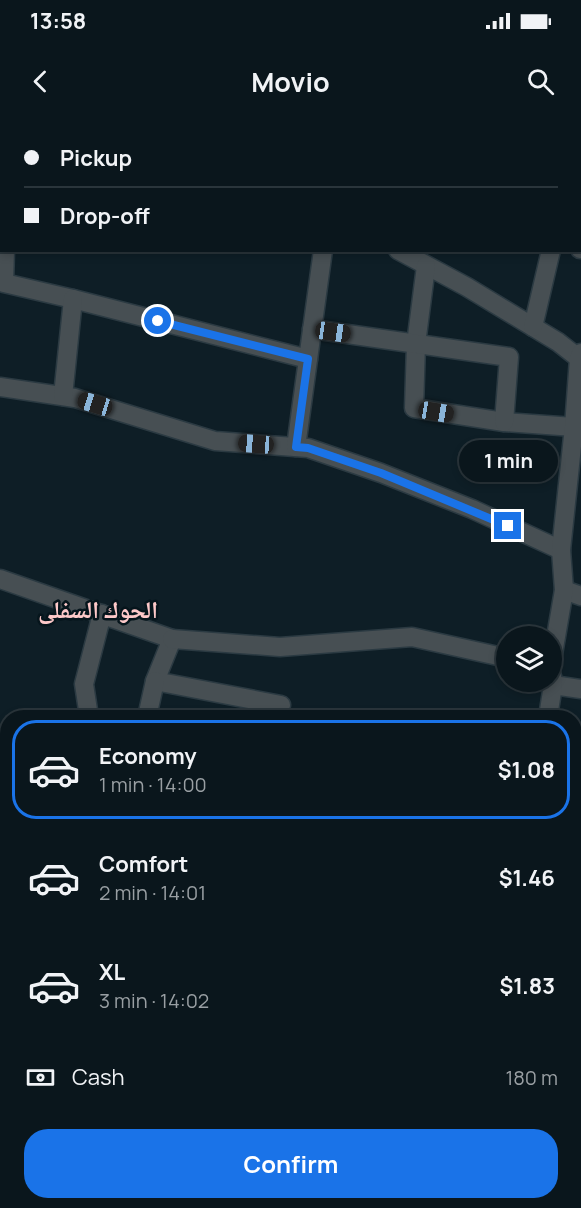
<!DOCTYPE html>
<html lang="en">
<head>
<meta charset="utf-8">
<style>
  :root { --surface:#0a161c; --page:#131f25; --text:#f1f3f6; --muted:#999fa3; --line:#2a353b; --accent:#1a73e8 }
  body { margin:0; font-family:Manrope,"Noto Naskh Arabic",sans-serif; background:var(--page); color:var(--text); height:100vh; display:flex; flex-direction:column; font-size:22px; white-space:nowrap }
  * { box-sizing:border-box; margin:0 }
  p { font-size:20px; color:var(--muted) }
  .icon { flex:none; width:33px; height:33px; fill:none; stroke:currentColor; stroke-width:2; stroke-linecap:round; stroke-linejoin:round }
  .map { position:relative; flex:1; overflow:hidden }
  .details { position:absolute; left:0px; top:590px; width:582px; height:500px; display:flex; flex-direction:column; background:var(--surface); border-radius:24px 24px 0 0; box-shadow:0 3px 9px #0003,0 0 0 2px var(--line) }
  .details>* { flex:none }
  .guide { position:absolute; left:0px; top:0px; width:582px; height:132px; box-shadow:0 3px 9px #0003,0 0 0 2px var(--line); display:grid; align-content:center; height:132px; padding:0 24px; background:var(--surface) }
  .fabs { position:absolute; left:496px; top:506px; display:grid; gap:12px }
  .fabs a { display:grid; place-items:center; width:66px; height:66px; border-radius:50%; background:var(--surface); box-shadow:0 3px 9px #0003,0 0 0 2px var(--line); font-size:30px }
  .end { position:absolute; width:27px; height:27px; margin:-14px; border:8px solid #1a73e8; background:#fff; box-shadow:0 0 0 3px #fff }
  .from { border-radius:50% }
  .bubble { position:absolute; height:42px; border-radius:21px; background:var(--surface); box-shadow:0 3px 9px #0003,0 0 0 2px var(--line); font-size:20px; font-weight:700; line-height:42px; text-align:center }
  .car { position:absolute; width:18px; height:36px; margin:-18px -9px; border-radius:8px; box-shadow:0 0 4px 2px #0007; background:linear-gradient(#222 24%,#8ab4d8 0 40%,#222 0 76%,#8ab4d8 0 86%,#222 0) }
  .guide b { display:flex; align-items:center; gap:21px; height:57px; font-size:22px }
  .guide b+b { border-top:2px solid var(--line) }
  .guide i { width:15px; height:15px; background:var(--text) }
  ul { padding:10px 0 0; list-style:none }
  li { display:flex; align-items:center; gap:18px; height:99px; margin:0 12px 9px; padding:0 12px; border:3px solid transparent; border-radius:24px }
  li div { flex:1 }
  li b { display:block; font-size:22px }
  li em { font-style:normal; font-weight:700 }
  li.active { border-color:var(--accent) }
  li>.icon { width:54px; height:54px; stroke-width:1.5 }
  .pay { display:flex; align-items:center; gap:15px; height:66px; padding:0 24px; font-size:22px }
  .pay p { margin-inline-start:auto }
  .action { display:flex; gap:12px; margin-top:auto; padding:12px 24px }
  .action a { flex:1; height:69px; border-radius:24px; background:var(--accent); color:#fff; font-size:24px; font-weight:700; line-height:69px; text-align:center }
  .status { display:flex; justify-content:space-between; align-items:center; height:42px; padding:0 30px; background:var(--surface); direction:ltr }
  .status svg { height:16px; fill:currentColor }
  header { display:flex; justify-content:space-between; align-items:center; height:78px; padding:0 24px; background:var(--surface); font-size:27px; font-weight:700 }
  .map>svg:first-child { display:block }
  .lines { fill:none; stroke-linecap:round; stroke-linejoin:round }
  .street-casing { stroke:#2b3a42; stroke-width:21 }
  .street { stroke:#474f53; stroke-width:18 }
  .route { stroke:#1a73e8; stroke-width:8 }
  .labels { text-anchor:middle; dominant-baseline:central; stroke-width:5; stroke-linejoin:round; paint-order:stroke }
  .district-label { font-size:24px; font-weight:bold; fill:#fec9c9; stroke:#06151c }
</style>
</head>
<body>
<div class="status"><b>13:58</b><svg viewBox="0 0 49 12"><path d="M0 12V9h3v3zM5 12V6h3v6zM10 12V3h3v9zM15 12V0h3v12zM26 1h20v11H26zM47 4h2v5h-2z"/></svg></div>
<header><svg class="icon" aria-label="back" viewBox="0 0 24 24"><path d="M15 5l-7 7 7 7"/></svg>Movio<svg class="icon" aria-label="search" viewBox="0 0 24 24"><circle cx="10" cy="10" r="6"/><path d="M15 15l6 6"/></svg></header>
<div class="map">
<svg width="581" height="1088" viewBox="0 0 581 1088">
  <rect width="100%" height="100%" fill="#0e1e26"/>
  <g class="lines">
    <g class="street-casing">
      <g id="street">
        <polyline points="141,0 146,2"/>
        <polyline points="350,2 350,0"/>
        <polyline points="476,2 476,0"/>
        <polyline points="574,2 574,0"/>
        <polyline points="0,114 2,114"/>
        <polyline points="580,129 581,129"/>
        <polyline points="5,130 4,163 73,179 308,239"/>
        <polyline points="398,130 467,167 558,222 581,240"/>
        <polyline points="426,146 416,224 414,288 504,302 574,307"/>
        <polyline points="533,207 551,130"/>
        <polyline points="312,209 509,237 504,302"/>
        <polyline points="0,267 75,278 215,321 308,328 381,353 472,389 561,430"/>
        <polyline points="63,276 73,179"/>
        <polyline points="296,327 323,130"/>
        <polyline points="0,459 172,519 155,561 281,585"/>
        <polyline points="564,470 581,476"/>
        <polyline points="172,519 280,527 412,517 507,538"/>
        <polyline points="552,540 564,470 561,430 574,307 579,238 581,233"/>
        <polyline points="553,565 581,569"/>
        <polyline points="89,597 84,564 102,494"/>
        <polyline points="147,597 155,561"/>
        <polyline points="548,597 553,565 552,556"/>
        <polyline points="0,651 8,650"/>
        <polyline points="574,687 581,688"/>
        <polyline points="574,744 581,746"/>
        <polyline points="574,821 581,822"/>
        <polyline points="0,867 8,871"/>
        <polyline points="574,1007 581,1008"/>
        <polyline points="0,1063 8,1062"/>
        <polyline points="46,1082 46,1088"/>
        <polyline points="380,1082 391,1088"/>
        <polyline points="128,1088 128,1082"/>
        <polyline points="214,1088 214,1082"/>
        <polyline points="479,1088 480,1082"/>
      </g>
    </g>
    <use href="#street" class="street"/>
  </g>
  <g class="lines">
    <polyline class="route" points="158,201 308,239 296,327 308,328 381,353 508,406"/>
  </g>
  <g class="labels">
    <g class="district-label">
      <text x="98" y="488">الحوك السفلى</text>
    </g>
  </g>
</svg>
<div class="fabs">
<a><svg class="icon" aria-label="layers" viewBox="0 0 24 24"><path d="M12 4l9 5-9 5-9-5zM3 14l9 5 9-5"/></svg></a>
</div>
<i class="end from" style="left:158px;top:201px"></i>
<i class="end" style="left:508px;top:406px"></i>
<div class="bubble" style="left:459px;top:320px;width:99px">1 min</div>
<i class="car" style="left:333px;top:212px;rotate:98deg"></i>
<i class="car" style="left:95px;top:284px;rotate:287deg"></i>
<i class="car" style="left:436px;top:292px;rotate:99deg"></i>
<i class="car" style="left:256px;top:324px;rotate:274deg"></i>
<div class="guide">
<b><i class="from"></i>Pickup</b>
<b><i></i>Drop-off</b>
</div>
<section class="details">
<ul>
<li class="active"><svg class="icon" aria-label="car" viewBox="0 0 24 24"><path d="M5 17H2v-5l4-1 3-4h7l3 4 3 1v5h-3M9 17h6M6 11h13"/><circle cx="7" cy="17" r="2"/><circle cx="17" cy="17" r="2"/></svg><div><b>Economy</b><p>1 min · 14:00</p></div><em>$1.08</em></li>
<li><svg class="icon" aria-label="car" viewBox="0 0 24 24"><path d="M5 17H2v-5l4-1 3-4h7l3 4 3 1v5h-3M9 17h6M6 11h13"/><circle cx="7" cy="17" r="2"/><circle cx="17" cy="17" r="2"/></svg><div><b>Comfort</b><p>2 min · 14:01</p></div><em>$1.46</em></li>
<li><svg class="icon" aria-label="car" viewBox="0 0 24 24"><path d="M5 17H2v-5l4-1 3-4h7l3 4 3 1v5h-3M9 17h6M6 11h13"/><circle cx="7" cy="17" r="2"/><circle cx="17" cy="17" r="2"/></svg><div><b>XL</b><p>3 min · 14:02</p></div><em>$1.83</em></li>
</ul>
<div class="pay"><svg class="icon" aria-label="cash" viewBox="0 0 24 24"><path d="M3 7h18v10H3z"/><circle cx="12" cy="12" r="2"/></svg>Cash<p>180 m</p></div>
<div class="action"><a>Confirm</a></div>
</section>
</div>
</body>
</html>
